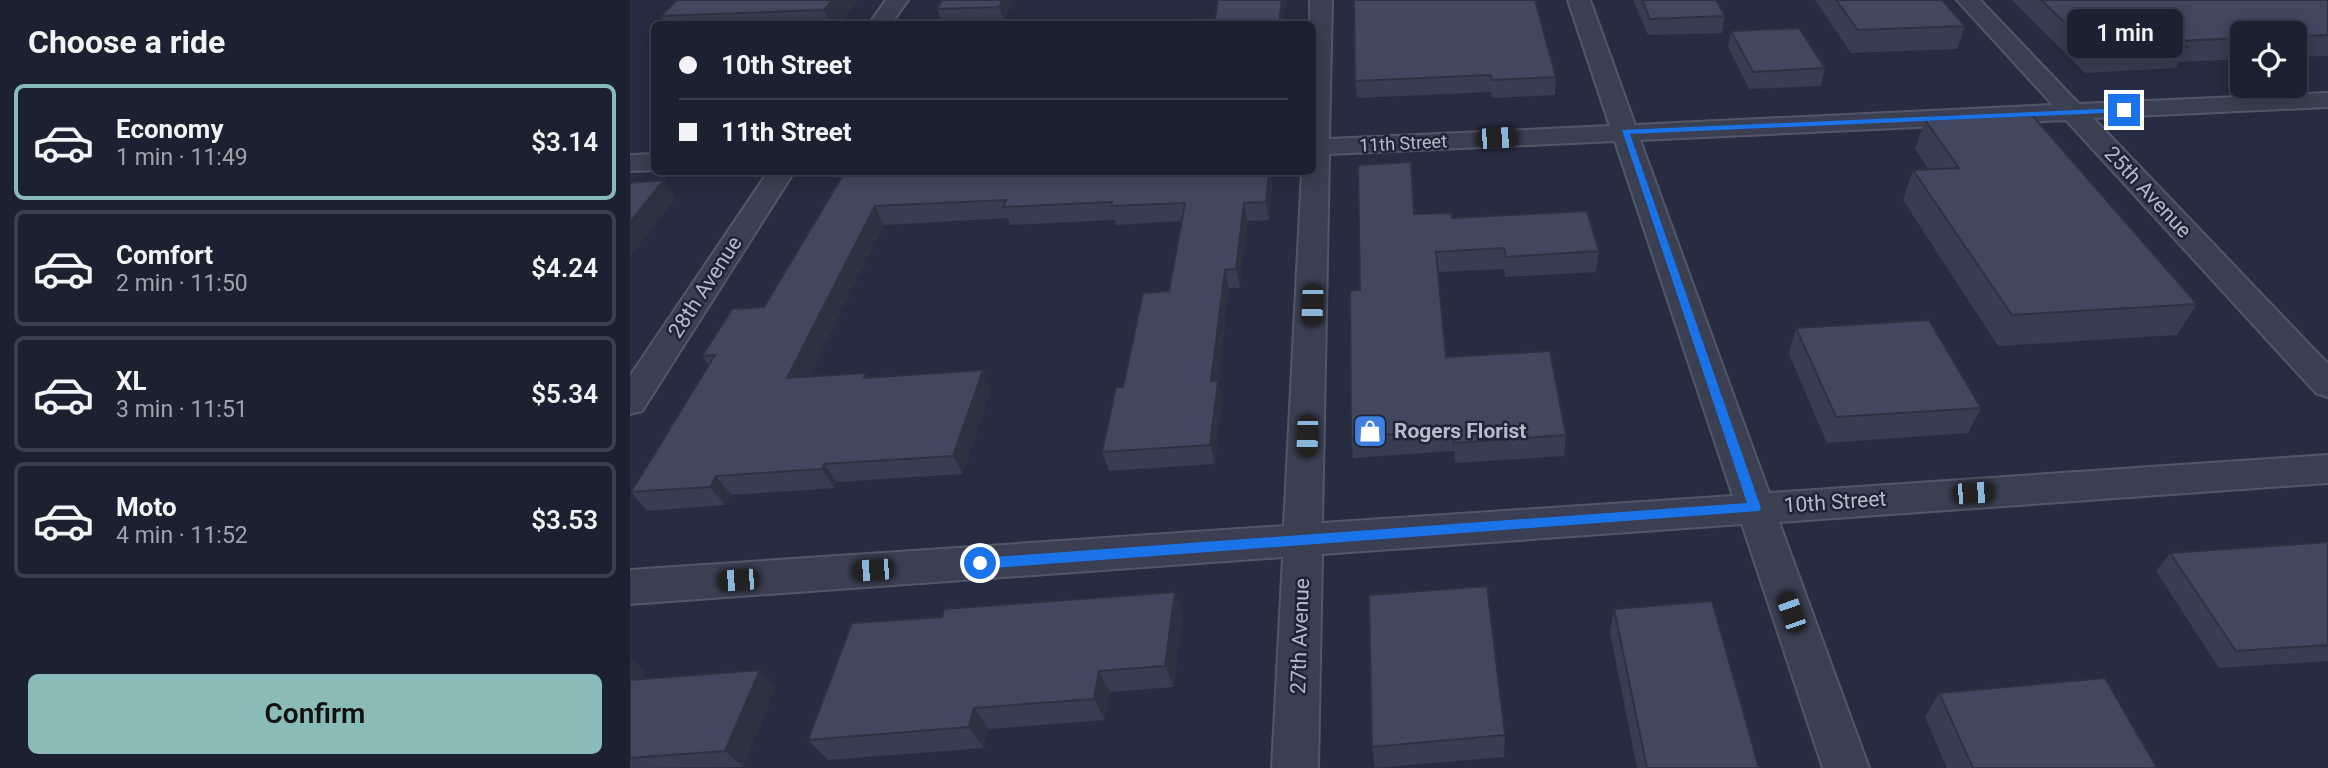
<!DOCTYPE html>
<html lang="en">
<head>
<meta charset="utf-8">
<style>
  :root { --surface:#1c2131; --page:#292e3d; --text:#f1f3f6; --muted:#a0a3ab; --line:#3a3e4d; --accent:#8bbbb9 }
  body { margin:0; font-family:Roboto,sans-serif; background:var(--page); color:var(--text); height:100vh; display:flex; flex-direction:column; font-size:26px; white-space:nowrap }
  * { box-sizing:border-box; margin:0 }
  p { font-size:23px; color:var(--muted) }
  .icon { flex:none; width:38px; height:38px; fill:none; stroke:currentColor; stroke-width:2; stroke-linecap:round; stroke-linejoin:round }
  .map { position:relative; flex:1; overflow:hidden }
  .side { display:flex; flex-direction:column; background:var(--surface); width:630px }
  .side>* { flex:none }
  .guide { position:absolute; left:21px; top:21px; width:665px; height:154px; border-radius:10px; box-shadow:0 4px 18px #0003,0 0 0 2px var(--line); display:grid; align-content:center; height:154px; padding:0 28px; background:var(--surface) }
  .fabs { position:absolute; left:1600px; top:21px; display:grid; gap:14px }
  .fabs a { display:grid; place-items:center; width:77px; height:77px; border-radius:10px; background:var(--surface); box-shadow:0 4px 18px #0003,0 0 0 2px var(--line); font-size:35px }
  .end { position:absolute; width:32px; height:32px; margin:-16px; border:9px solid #1a73e8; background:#fff; box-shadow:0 0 0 4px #fff }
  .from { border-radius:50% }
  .bubble { position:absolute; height:49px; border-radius:10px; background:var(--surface); box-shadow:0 4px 18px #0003,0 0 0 2px var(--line); font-size:23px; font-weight:600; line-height:49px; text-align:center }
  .car { position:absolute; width:21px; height:42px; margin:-21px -10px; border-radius:9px; box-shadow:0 0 5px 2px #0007; background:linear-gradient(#222 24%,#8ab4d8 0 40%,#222 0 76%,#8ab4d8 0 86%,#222 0) }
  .guide b { display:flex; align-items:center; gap:24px; height:66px; font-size:26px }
  .guide b+b { border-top:2px solid var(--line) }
  .guide i { width:18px; height:18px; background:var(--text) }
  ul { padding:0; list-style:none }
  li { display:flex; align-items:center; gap:21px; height:116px; margin:0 14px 10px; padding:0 14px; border:4px solid var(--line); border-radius:10px }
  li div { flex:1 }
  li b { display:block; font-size:26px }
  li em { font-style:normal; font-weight:600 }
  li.current { border-color:var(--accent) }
  li>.icon { width:63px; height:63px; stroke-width:1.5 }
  h2 { padding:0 28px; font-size:32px; line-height:84px }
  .cta { display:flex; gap:14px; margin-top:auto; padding:14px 28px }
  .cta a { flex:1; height:80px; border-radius:10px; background:var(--accent); color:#111; font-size:28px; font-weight:600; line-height:80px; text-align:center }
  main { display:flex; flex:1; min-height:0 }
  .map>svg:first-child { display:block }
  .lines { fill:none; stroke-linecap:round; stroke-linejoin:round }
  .minor-casing { stroke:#525768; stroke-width:4 }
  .minor { fill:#3a3f51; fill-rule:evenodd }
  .wall { fill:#373d52 }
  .shaded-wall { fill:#2d3242 }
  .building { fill:#40475f; stroke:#2d3242; stroke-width:2 }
  .route { fill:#1a73e8 }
  .labels { text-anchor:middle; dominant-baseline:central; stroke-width:5; stroke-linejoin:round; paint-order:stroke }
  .far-street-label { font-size:18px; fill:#b7bbcb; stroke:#1f2436 }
  .street-label { font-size:21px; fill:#b7bbcb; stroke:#1f2436 }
  .poi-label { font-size:21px; font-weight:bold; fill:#b7bbcb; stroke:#1f2436; text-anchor:start }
</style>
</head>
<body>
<main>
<section class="side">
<h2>Choose a ride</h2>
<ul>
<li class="current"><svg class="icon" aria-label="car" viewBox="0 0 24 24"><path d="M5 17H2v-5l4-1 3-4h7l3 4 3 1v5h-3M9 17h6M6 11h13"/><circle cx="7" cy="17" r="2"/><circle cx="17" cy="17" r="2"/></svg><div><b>Economy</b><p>1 min · 11:49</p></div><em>$3.14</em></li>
<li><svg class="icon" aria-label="car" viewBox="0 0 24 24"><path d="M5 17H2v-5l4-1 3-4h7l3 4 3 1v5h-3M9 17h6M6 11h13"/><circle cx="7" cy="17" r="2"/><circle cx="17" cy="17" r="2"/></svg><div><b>Comfort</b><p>2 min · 11:50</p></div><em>$4.24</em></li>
<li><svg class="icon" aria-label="car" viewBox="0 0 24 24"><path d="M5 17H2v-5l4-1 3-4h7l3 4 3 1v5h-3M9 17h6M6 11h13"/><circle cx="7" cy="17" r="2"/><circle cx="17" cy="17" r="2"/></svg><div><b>XL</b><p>3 min · 11:51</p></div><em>$5.34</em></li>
<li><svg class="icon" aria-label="car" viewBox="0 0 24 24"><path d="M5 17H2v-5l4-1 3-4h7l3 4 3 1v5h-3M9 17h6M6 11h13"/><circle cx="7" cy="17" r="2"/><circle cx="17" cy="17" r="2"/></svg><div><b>Moto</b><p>4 min · 11:52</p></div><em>$3.53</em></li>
</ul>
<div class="cta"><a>Confirm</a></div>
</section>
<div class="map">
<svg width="1698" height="768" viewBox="0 0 1698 768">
  <rect width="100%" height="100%" fill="#262c41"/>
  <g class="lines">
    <g class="minor-casing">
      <g id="minor">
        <polygon points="256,0 278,0 261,24 239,24"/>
        <path d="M680 0H702L699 139 980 126 938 0H960L1005 125 1423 105 1327 0H1350L1449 104 1698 93V107L1463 118 1698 364V397L1686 393 1436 120 1010 140 1139 493 1698 455V483L1149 522 1239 768H1193L1112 524 692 554 688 768H642L653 557 0 604V570L654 526 672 172H682ZM985 141 1103 496 692 523 699 154Z"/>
        <polygon points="24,154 24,170 0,171 0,155"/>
        <polygon points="138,172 164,172 12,411 0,414 0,376"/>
      </g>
    </g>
    <use href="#minor" class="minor"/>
  </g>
  <g class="wall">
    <polygon points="228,0 211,24 36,24 31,16"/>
    <polygon points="384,0 374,20 312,23 307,9"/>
    <polygon points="724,0 926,77 925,95 862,98 861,92 727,98 725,81"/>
    <polygon points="1003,0 1086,0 1095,16 1092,33 1018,35"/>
    <polygon points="1185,0 1312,0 1335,26 1327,49 1221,53"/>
    <polygon points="1382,0 1698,0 1698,56 1664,57 1664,33 1612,33 1612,59 1549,62 1546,68 1455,73"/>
    <polygon points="1101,31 1195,68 1191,86 1119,89 1098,47"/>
    <polygon points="1295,120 1567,304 1547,335 1368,346 1273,200 1283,170 1299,170 1285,149"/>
    <polygon points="215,172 643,172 639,220 617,221 610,288 599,288 588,382 592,400 585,464 479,471 472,452 493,387 539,291 552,221 486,225 485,220 380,225 378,218 254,225 179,376 239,377 361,389 333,474 207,482 204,488 101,495 95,505 17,511 1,492 79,365 72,356 134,307"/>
    <polygon points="784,214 822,218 969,251 966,272 875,277 874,269 808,272 816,357 936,435 934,456 825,463 824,451 723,458 721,437 730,290"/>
    <polygon points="1166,328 1351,408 1338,433 1197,443 1159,354"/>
    <polygon points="1698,542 1698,661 1589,668 1526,571 1540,553"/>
    <polygon points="545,592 553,615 544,687 480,692 475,720 359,729 354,748 198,760 178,740 312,617"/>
    <polygon points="984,609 1129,768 1007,768 980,633"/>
    <polygon points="0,658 15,672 12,679 146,687 113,767 0,768"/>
    <polygon points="1309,693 1527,768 1317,768 1295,717"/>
    <polygon points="875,735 874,757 745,768 742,747"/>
  </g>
  <g class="shaded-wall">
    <polygon points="202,0 228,0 211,24 201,24 194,10"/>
    <polygon points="373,0 384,0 374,20 369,7"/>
    <polygon points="652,0 656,0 653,24 649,24"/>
    <polygon points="639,172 643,172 639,220 636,202"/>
    <polygon points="34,180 46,198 0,257 0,222"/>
    <polygon points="614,203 617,221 610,288 606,269"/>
    <polygon points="245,206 254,225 169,396 157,378"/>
    <polygon points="595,270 599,288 588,382 592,400 585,464 580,445 581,381"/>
    <polygon points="353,370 361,389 333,474 323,456"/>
    <polygon points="194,464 207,482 204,488 192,469"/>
    <polygon points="86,476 101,495 95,505 80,487"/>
    <polygon points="545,592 553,615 544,687 535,666"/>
    <polygon points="0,658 15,672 1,698 0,697"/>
    <polygon points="130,670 146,687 113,767 95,751"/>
    <polygon points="469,671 480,692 475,720 464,699"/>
    <polygon points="344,708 359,729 354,748 339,727"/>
  </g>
  <g class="building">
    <polygon points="47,0 202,0 194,10 31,16"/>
    <polygon points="312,0 373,0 369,7 307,9"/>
    <polygon points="588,0 652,0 649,24 565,24 567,19 585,18"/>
    <polygon points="724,0 905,0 926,77 862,80 861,75 725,81"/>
    <polygon points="1012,0 1086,0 1095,16 1020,19"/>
    <polygon points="1206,0 1312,0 1335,26 1228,30"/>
    <polygon points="1411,0 1698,0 1698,35 1664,36 1664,33 1612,33 1612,38 1550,41 1557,47 1465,51"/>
    <polygon points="1169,28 1195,68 1123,72 1101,31"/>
    <polygon points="1402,115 1567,304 1382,315 1283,170 1329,168 1295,120"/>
    <polygon points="781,162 784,214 822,213 822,218 957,211 969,251 876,257 874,248 806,252 816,357 920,351 936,435 824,443 823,430 721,437 720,291 730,290 728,165"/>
    <polygon points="215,172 639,172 636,202 614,203 606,269 595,270 581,381 588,381 580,445 472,452 486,387 493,387 513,293 539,291 555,203 481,206 482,202 373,207 376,200 245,206 157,378 236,373 234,378 353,370 323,456 194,464 192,469 86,476 80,487 1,492 85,355 72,356 102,309 134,307"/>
    <polygon points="34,180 0,222 0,183"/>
    <polygon points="1299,320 1351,408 1206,417 1166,328"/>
    <polygon points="1698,542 1698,645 1606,651 1540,553"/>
    <polygon points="857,586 875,735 742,747 739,595"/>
    <polygon points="545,592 535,666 469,671 464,699 344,708 339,727 178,740 222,623 312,617 314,609"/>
    <polygon points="1082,601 1129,768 1017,768 984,609"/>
    <polygon points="130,670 95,751 0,758 0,680"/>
    <polygon points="1475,678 1527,768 1343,768 1309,693"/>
  </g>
  <polygon class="route" points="1494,108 1497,112 1000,134 1131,508 1129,511 350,569 344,563 350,558 1117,503 992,130"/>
  <defs>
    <g id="shop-square" transform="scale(1.75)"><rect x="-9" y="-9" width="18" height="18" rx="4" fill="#3f7fe0" stroke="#1f2436"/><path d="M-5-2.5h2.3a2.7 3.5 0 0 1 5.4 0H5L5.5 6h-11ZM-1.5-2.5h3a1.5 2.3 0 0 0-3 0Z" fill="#fff"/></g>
  </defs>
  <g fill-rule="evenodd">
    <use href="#shop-square" x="740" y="431"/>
  </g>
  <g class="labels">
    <g class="far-street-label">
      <text transform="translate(773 143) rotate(-3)">11th Street</text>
    </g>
    <g class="street-label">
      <text transform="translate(1518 192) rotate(47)">25th Avenue</text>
      <text transform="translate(75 287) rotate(-57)">28th Avenue</text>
      <text transform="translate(1205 502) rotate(-4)">10th Street</text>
      <text transform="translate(670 636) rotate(-88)">27th Avenue</text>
    </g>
    <g class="poi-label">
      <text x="764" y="431">Rogers Florist</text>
    </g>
  </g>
</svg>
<div class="fabs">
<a><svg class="icon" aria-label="locate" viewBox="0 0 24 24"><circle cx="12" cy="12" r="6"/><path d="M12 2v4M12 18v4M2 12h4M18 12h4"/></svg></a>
</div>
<i class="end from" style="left:350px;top:563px"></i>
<i class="end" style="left:1494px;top:110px"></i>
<div class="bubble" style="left:1437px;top:9px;width:116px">1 min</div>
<i class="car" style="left:867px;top:138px;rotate:87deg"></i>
<i class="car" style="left:682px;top:305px;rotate:182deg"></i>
<i class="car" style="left:677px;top:436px;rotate:182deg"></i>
<i class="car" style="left:1343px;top:493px;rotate:86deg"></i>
<i class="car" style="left:243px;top:570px;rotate:266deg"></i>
<i class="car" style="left:108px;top:580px;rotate:266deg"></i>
<i class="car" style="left:1161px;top:612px;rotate:341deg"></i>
<div class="guide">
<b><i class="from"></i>10th Street</b>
<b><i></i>11th Street</b>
</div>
</div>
</main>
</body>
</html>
